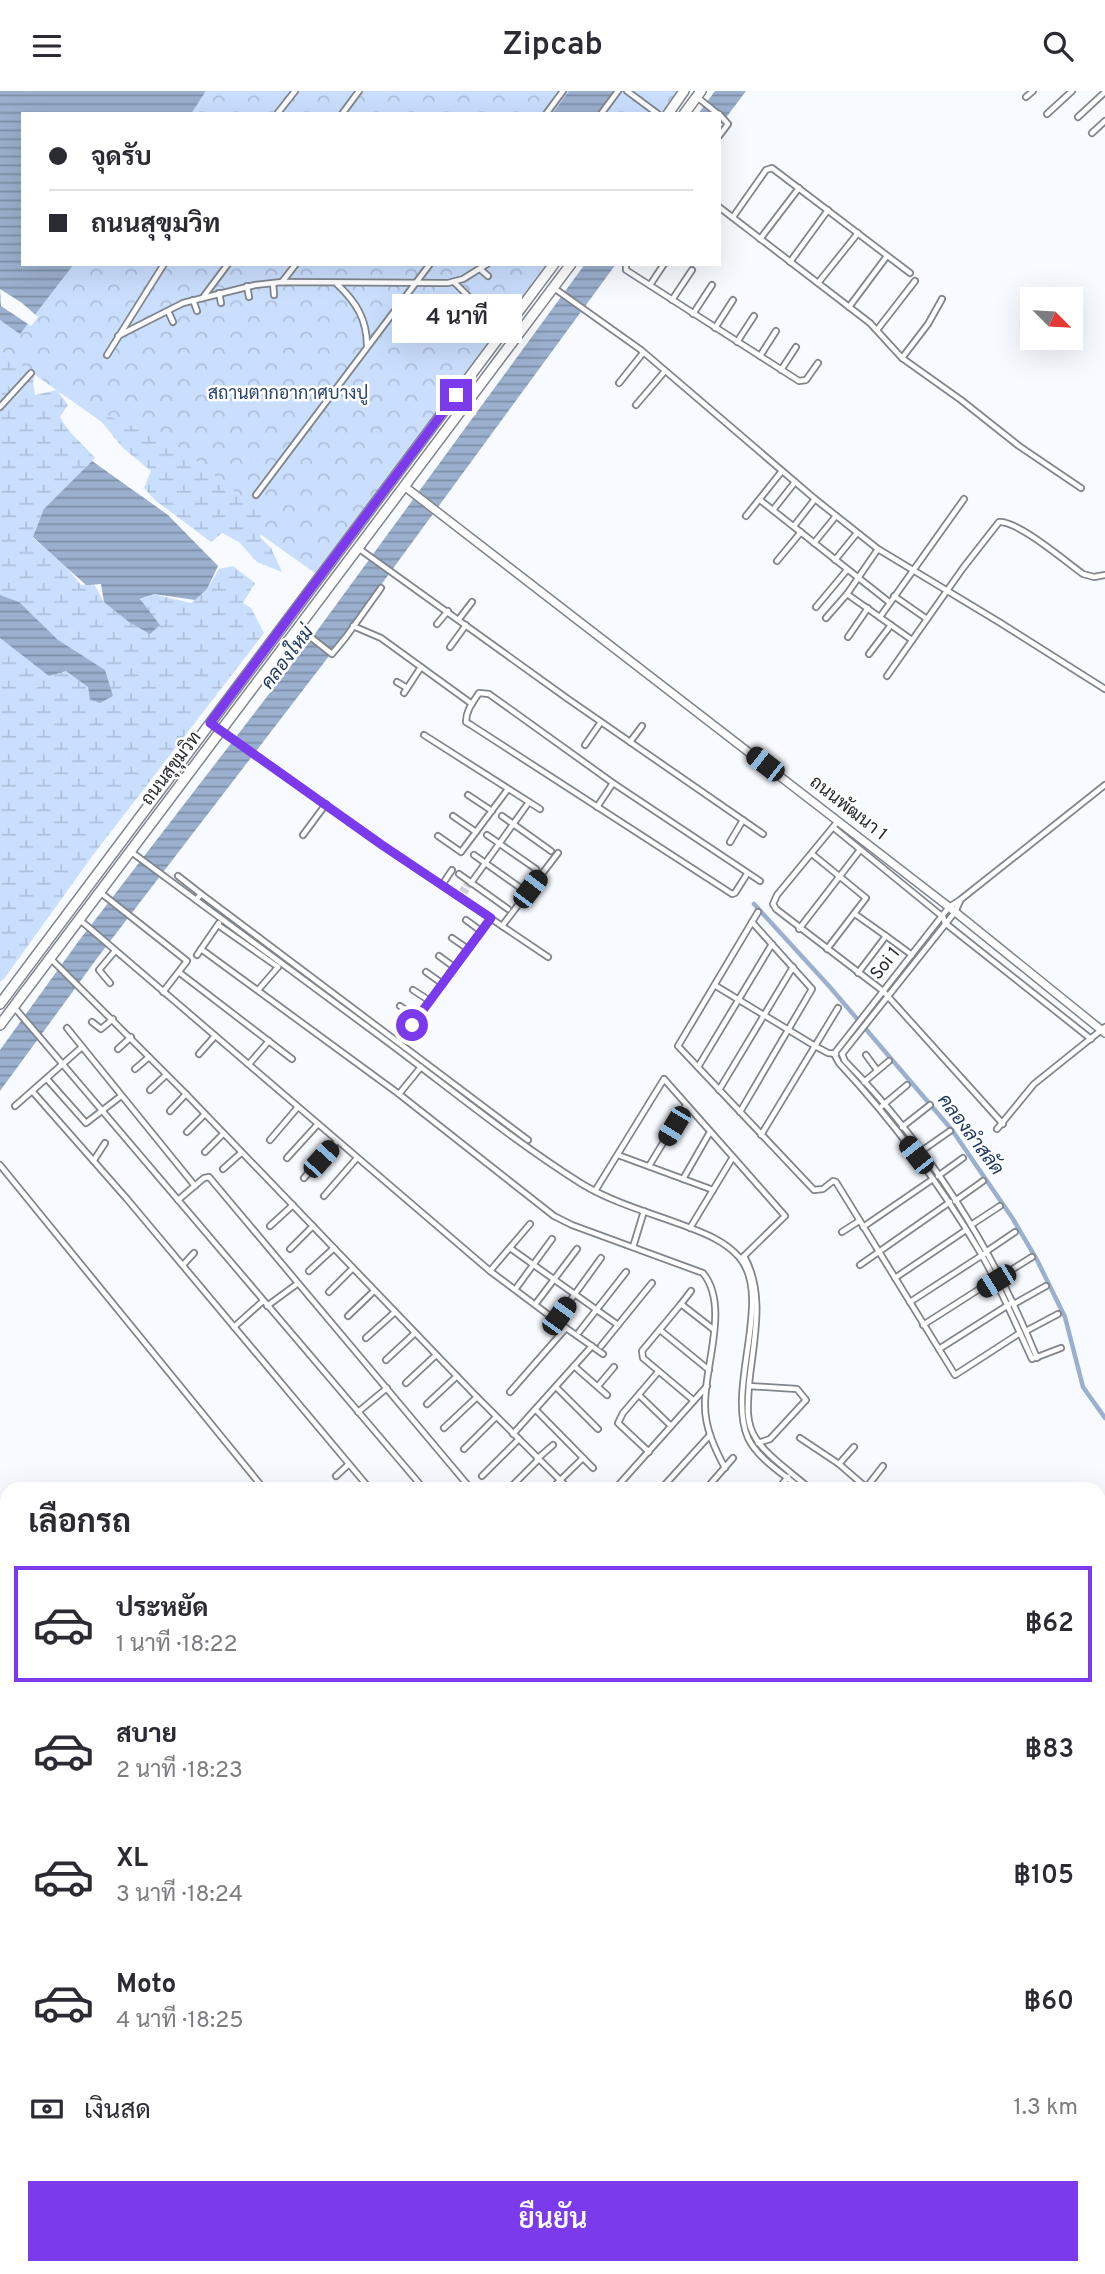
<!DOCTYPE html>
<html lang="th">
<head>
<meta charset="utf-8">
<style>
  :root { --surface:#fff; --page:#f2f2f3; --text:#2b2b33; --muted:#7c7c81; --line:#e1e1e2; --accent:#7c3aed }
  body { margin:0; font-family:Overpass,Sarabun,sans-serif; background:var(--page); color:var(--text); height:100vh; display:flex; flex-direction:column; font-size:26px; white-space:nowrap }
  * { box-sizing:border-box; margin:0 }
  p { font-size:23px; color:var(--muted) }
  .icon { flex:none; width:38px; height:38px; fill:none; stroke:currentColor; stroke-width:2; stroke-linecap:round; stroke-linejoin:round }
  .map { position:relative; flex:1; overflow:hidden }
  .details { position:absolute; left:0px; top:1391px; width:1106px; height:793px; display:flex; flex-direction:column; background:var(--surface); border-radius:21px 21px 0 0; box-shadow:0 7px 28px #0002 }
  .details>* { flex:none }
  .hud { position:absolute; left:21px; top:21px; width:700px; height:154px; border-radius:0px; box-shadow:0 7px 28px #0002; display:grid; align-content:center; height:154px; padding:0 28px; background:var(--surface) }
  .needle { width:46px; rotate:114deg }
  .controls { position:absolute; left:1020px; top:196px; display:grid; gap:14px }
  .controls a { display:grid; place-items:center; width:63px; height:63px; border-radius:0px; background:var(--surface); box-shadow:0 7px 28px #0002; font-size:35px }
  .end { position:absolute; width:32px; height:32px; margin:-16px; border:9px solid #7c3aed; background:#fff; box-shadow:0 0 0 4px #fff }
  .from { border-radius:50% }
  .bubble { position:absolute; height:49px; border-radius:0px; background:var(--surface); box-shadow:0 7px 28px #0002; font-size:23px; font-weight:600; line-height:49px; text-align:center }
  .car { position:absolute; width:21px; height:42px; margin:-21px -10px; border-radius:9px; box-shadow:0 0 5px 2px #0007; background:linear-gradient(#222 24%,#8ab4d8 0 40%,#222 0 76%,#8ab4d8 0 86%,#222 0) }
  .hud b { display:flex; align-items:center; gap:24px; height:66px; font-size:26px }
  .hud b+b { border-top:2px solid var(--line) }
  .hud i { width:18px; height:18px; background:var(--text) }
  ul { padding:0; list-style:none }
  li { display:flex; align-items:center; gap:21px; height:116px; margin:0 14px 10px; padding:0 14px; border:4px solid transparent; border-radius:0px }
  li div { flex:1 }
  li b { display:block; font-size:26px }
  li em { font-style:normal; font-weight:600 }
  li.selected { border-color:var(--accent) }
  li>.icon { width:63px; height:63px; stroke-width:1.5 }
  h2 { padding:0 28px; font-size:32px; line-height:84px }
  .pay { display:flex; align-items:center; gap:18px; height:77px; padding:0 28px; font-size:26px }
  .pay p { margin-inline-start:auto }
  .button { display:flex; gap:14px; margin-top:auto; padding:14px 28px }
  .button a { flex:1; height:80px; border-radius:0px; background:var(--accent); color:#fff; font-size:28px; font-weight:600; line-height:80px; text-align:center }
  header { display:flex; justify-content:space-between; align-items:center; height:91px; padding:0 28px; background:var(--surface); font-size:32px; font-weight:600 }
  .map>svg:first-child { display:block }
  .grass { fill:#cadffe }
  .forest { fill:url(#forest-crowns) }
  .wetland { fill:url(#wetland-marsh) }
  .water { fill:url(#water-rules) }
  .pier { fill:#f7faff }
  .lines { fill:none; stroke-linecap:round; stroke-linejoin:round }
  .canal { stroke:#9bb0ce; stroke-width:4.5 }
  .street-tunnel { stroke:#ced0d5; stroke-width:4.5; stroke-dasharray:4.5 2; stroke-linecap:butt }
  .street-casing { stroke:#80858c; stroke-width:8 }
  .secondary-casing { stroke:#80858c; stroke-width:10 }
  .highway-casing { stroke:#80858c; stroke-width:12 }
  .street { stroke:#fff; stroke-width:4.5 }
  .secondary { stroke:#fff; stroke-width:7 }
  .highway { stroke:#fff; stroke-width:9 }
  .route { stroke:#7c3aed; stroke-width:9 }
  .labels { text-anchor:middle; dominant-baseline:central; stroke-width:5; stroke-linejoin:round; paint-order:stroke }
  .park-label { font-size:18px; fill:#28446d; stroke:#fff }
  .street-label { font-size:18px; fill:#282a2d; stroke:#fff }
  .water-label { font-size:19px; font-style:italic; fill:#1d3961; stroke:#fff }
</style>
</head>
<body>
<header><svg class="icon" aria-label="menu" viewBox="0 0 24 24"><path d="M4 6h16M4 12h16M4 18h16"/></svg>Zipcab<svg class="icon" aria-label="search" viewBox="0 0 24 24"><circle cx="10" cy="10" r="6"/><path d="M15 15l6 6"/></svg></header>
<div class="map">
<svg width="1105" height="2183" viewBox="0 0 1105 2183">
  <defs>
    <pattern id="forest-crowns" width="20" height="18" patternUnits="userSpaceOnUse" patternTransform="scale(1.75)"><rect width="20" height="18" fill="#cadffe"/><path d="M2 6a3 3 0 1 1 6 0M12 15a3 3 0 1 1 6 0" fill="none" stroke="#aec0da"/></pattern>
    <pattern id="wetland-marsh" width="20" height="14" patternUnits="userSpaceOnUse" patternTransform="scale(1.75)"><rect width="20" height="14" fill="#cadffe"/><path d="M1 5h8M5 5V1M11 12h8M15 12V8" fill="none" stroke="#aec0da"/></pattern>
    <pattern id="water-rules" width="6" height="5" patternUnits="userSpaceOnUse" patternTransform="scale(1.75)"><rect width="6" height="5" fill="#9bb0ce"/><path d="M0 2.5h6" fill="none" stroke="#7e8fa8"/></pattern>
  </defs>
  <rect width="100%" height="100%" fill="#f7faff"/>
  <g class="grass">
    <polygon points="1105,1601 1105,2183 842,2183 846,2177 1099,2177 1099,1609"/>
    <polygon points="704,2177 808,2177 805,2183 706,2183"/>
  </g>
  <g class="forest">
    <polygon points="206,0 678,0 661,23 191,23"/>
    <polygon points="74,173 548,173 315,482 0,259 0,229 20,242"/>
  </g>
  <g class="wetland">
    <path d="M0 259 35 283 33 292 35 304 57 299 68 314 60 326C69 343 83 353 95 367 70 391 52 417 33 447L65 474 81 494 94 493 104 511 140 509 153 503 191 512 207 498 219 478 233 475 255 492 243 512 251 517 264 542 93 764 4 888 0 891Z"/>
    <polygon points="104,322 129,336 149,332 242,406 267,420 268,427 260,446 271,457 282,481 257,471 239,451 222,442 211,451 156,410 144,397 151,380 123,357 100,329"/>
  </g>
  <g class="water">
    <polygon points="0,0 206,0 191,23 23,23 23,173 74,173 20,243 0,229"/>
    <polygon points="569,0 614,0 597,23 552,23"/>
    <polygon points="715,0 746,0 719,36 719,23 698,23"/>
    <polygon points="585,173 616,173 326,569 98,866 0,1000 0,959 78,851 306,555"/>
    <polygon points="92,370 168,424 218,475 207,498 195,509 154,503 140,508 160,534 150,543 129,531 104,511 101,493 86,494 33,446 44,418"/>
    <polygon points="0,504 19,511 58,549 105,579 113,605 100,612 90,608 88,596 66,580 49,585 0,547"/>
    <polygon points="1099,1541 1105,1548 1105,1601 1099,1609"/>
    <polygon points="1104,2017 1105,2106 1101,2106 1099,2018"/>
    <polygon points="808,2177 846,2177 842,2183 805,2183"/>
    <polygon points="932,2177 979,2177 974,2183 934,2183"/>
  </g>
  <polygon class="pier" points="0,198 22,212 38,226 31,235 1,215"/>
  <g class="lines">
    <g class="canal">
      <polyline points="754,813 829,895 952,1039 1013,1128 1037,1169 1065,1226 1083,1296 1105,1327"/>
      <polyline points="1099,1416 1105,1410"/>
      <polyline points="489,2177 495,2183"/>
    </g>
    <g class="street-tunnel">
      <polyline points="457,805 469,790"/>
      <polyline points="462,808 471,792"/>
    </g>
    <g class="street-casing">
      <g id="street">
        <polyline points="627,0 658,23"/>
        <polyline points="697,6 718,23"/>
        <polyline points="1026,6 1033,0"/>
        <polyline points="277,23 295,0"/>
        <polyline points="342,23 359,0"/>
        <polyline points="546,23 563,0"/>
        <polyline points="601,23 618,0"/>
        <polyline points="719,23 728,33 719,45"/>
        <polyline points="1047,23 1072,0"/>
        <polyline points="1078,26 1105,1"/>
        <polyline points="1092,42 1105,30"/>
        <polyline points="719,116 870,232 902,267 961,309 1019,355 1081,397"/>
        <polyline points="733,126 766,79 772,77 910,182"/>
        <polyline points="760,148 799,97"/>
        <polyline points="790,171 828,119"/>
        <polyline points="626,173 626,179 799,290 806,289 818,272"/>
        <polyline points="480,178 488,185"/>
        <polyline points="282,191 296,173"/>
        <polyline points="454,191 471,208"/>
        <polyline points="273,192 274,204"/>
        <polyline points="818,192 858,142"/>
        <path d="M337 193C356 211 367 228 367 255"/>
        <polyline points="650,194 664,173"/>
        <polyline points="247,195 249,206"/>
        <polyline points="554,197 641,259 815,408 878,458 999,531 1105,598"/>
        <polyline points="219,202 221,212"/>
        <polyline points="204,205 228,173"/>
        <polyline points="193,209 197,220"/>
        <polyline points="672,209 692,179"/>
        <polyline points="849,216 887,165"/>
        <polyline points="168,220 173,231"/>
        <polyline points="693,223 712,194"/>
        <polyline points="715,237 733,209"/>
        <polyline points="877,239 915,190"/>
        <polyline points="118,245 183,212 255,194 282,191 448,192 463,188 487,173"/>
        <polyline points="737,251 754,225"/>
        <polyline points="107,264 164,173"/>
        <polyline points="760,265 776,240"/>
        <polyline points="902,267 928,233 942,208"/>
        <polyline points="781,279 796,256"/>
        <polyline points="619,292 643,262"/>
        <polyline points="636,314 665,280"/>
        <polyline points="0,316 31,282"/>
        <polyline points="256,404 430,173"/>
        <polyline points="760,409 889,511"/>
        <polyline points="773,419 795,391"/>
        <polyline points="746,425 782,380"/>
        <polyline points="794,435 815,408"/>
        <polyline points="814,452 836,425"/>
        <polyline points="358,457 568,608 763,743"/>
        <polyline points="835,469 857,442"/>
        <polyline points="777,470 801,441"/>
        <polyline points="847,503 912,549"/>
        <polyline points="894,505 927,528"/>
        <polyline points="816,516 847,479"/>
        <polyline points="880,526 964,408"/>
        <polyline points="826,527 847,503 878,458"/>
        <polyline points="459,528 472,511"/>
        <polyline points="437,533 448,520"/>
        <polyline points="353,535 381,547 472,613"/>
        <polyline points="299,537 332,563 346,546 381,497"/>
        <polyline points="848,546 868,517"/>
        <polyline points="450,556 466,534"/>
        <polyline points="869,563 891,534"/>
        <path d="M887 585 963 477 999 431C1017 429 1066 471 1083 483L1094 486 1105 484"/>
        <polyline points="397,591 407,597"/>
        <polyline points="404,602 421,576"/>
        <polyline points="211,632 382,754 548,866"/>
        <polyline points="424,644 540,718"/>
        <polyline points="630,651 642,635"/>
        <polyline points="585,654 601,631"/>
        <polyline points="468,704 492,720"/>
        <polyline points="597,716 613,692"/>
        <polyline points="453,725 476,741"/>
        <polyline points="502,725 551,760"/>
        <polyline points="838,730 777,804 773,813 776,818 883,900 1003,1033"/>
        <polyline points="834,737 943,826 945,832 1091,948"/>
        <polyline points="303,744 326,713"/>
        <polyline points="487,744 536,778"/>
        <polyline points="438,745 461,761 508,698"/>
        <polyline points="730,751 743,729"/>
        <path d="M130 760C214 822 298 884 381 946 447 995 512 1049 582 1093 612 1111 647 1121 680 1133 701 1141 723 1148 739 1166 774 1206 726 1297 748 1347 758 1368 784 1383 801 1398"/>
        <polyline points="812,763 866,807 827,858"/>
        <polyline points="474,764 522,798"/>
        <polyline points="459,783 508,818"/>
        <path d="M747 783 735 802 732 803 729 801 471 634 466 631C466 619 473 611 479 602L489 603 613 692 760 790"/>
        <polyline points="178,785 201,803"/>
        <polyline points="471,792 529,711"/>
        <polyline points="442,794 452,779"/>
        <polyline points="101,802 187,870 163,901"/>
        <polyline points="196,809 201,803 528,1049"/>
        <polyline points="758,821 678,955 814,1099 823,1098 833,1090 836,1091 955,1284 1020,1242"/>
        <polyline points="855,823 886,845 858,882"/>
        <polyline points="80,829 490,1180 566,1237 510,1301"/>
        <polyline points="466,829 481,840"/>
        <polyline points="218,834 278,876"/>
        <polyline points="502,835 558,762"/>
        <polyline points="799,838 860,759"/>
        <polyline points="886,845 912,864"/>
        <polyline points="452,847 468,858"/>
        <path d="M201 858 399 1003 554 1125 572 1134 703 1182C730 1215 704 1275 705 1315 705 1337 715 1358 725 1377"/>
        <polyline points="197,864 219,832"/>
        <polyline points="439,865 454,876"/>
        <polyline points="51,868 186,1003 475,1304 569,1398"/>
        <polyline points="426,881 443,893"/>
        <polyline points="180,882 292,968"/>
        <polyline points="110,892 99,879 115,860"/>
        <polyline points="716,895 815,955 828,962 836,963"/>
        <polyline points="259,898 278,876"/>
        <polyline points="413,899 430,910"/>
        <polyline points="400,915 418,927"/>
        <polyline points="14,916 424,1398"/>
        <polyline points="92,931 101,938 113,928"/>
        <polyline points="412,934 491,827"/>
        <polyline points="67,937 195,1095"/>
        <polyline points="118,958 131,946"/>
        <polyline points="199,963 215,945"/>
        <path d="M842 963 845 970C928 1054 993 1158 1037 1267"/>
        <polyline points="842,963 955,821 960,810"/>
        <polyline points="866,964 877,979"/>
        <polyline points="249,973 269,950"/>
        <polyline points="698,976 772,853"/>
        <polyline points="135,978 149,966"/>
        <polyline points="47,988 86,1032 121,1005"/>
        <polyline points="864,991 889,970"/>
        <polyline points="150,999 166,984"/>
        <polyline points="719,999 793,876"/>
        <polyline points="33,1001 127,1108 370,1398"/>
        <polyline points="399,1003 421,976"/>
        <polyline points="15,1015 82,956"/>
        <polyline points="882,1015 907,994"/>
        <polyline points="170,1020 186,1003"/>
        <polyline points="740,1021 812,898 752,831"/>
        <polyline points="902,1036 930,1014"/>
        <polyline points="997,1038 1034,993 1105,936"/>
        <polyline points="187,1041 205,1023"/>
        <polyline points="761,1044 838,917"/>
        <polyline points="270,1049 298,1016"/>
        <polyline points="205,1061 223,1043"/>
        <polyline points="920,1061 950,1040"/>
        <polyline points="618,1064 713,1099"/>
        <polyline points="733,1066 785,1125 742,1167"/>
        <polyline points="287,1067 318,1033"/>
        <polyline points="94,1069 105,1052"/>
        <polyline points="0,1074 264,1398"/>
        <polyline points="649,1075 686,1014"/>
        <polyline points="223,1078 241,1062"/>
        <polyline points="938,1085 963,1067"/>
        <polyline points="304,1087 337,1050"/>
        <polyline points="683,1088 710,1041"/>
        <polyline points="595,1100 664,988 733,1066 690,1137"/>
        <polyline points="324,1105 357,1067"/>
        <polyline points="178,1109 204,1087 209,1086 471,1398"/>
        <polyline points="955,1110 983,1090"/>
        <polyline points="971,1134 1000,1115"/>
        <polyline points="270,1135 293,1114"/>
        <polyline points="863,1136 933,1088"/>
        <polyline points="842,1141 859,1130"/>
        <polyline points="633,1156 644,1120"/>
        <polyline points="510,1157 618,1234"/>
        <polyline points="290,1158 313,1135"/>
        <polyline points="987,1160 1015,1141"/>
        <path d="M744 1165C766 1204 753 1251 749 1293 748 1311 745 1330 755 1346 766 1365 794 1383 810 1398"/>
        <polyline points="183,1174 194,1162"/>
        <polyline points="860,1174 950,1111"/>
        <polyline points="309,1180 334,1157"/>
        <polyline points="490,1180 530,1133"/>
        <polyline points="1000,1186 1032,1166"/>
        <polyline points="895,1187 966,1139"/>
        <polyline points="517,1196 552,1148"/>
        <polyline points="329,1201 353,1177"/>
        <polyline points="537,1211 577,1158"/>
        <polyline points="910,1211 984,1163"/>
        <polyline points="681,1213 691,1200"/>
        <polyline points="1014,1213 1046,1195"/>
        <polyline points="267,1215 297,1193"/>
        <polyline points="348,1225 374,1200"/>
        <polyline points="559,1225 601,1167"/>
        <polyline points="923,1234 995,1188"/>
        <polyline points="234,1236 263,1210"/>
        <polyline points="566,1237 603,1263"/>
        <polyline points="660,1239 709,1279"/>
        <polyline points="1026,1240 1058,1223"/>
        <polyline points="579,1241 626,1181"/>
        <polyline points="366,1247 395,1221"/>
        <polyline points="601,1255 652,1192"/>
        <path d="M1061 1257 1032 1268C1015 1232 1000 1195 980 1161 940 1093 893 1030 839 972L834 963 949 816 960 809 1105 694"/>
        <polyline points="939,1258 1013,1211"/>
        <polyline points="386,1269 415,1242"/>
        <polyline points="574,1275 607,1304"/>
        <polyline points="406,1292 436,1264"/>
        <polyline points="598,1295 614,1276"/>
        <polyline points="749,1295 797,1298 806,1309 770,1348 758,1352"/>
        <polyline points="556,1296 598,1338"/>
        <polyline points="639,1304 671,1335"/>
        <polyline points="693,1309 643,1267 642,1260 681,1213 713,1238"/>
        <polyline points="427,1313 457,1285"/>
        <polyline points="536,1319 593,1377"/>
        <polyline points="358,1321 387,1297"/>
        <polyline points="444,1337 477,1306"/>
        <polyline points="513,1343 592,1255"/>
        <polyline points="800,1347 839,1373 868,1398"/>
        <polyline points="464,1358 496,1326"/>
        <polyline points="649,1361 618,1332 623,1322 658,1281"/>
        <polyline points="537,1368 553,1354"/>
        <polyline points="839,1373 854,1356"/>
        <polyline points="336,1385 349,1373"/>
        <polyline points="482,1385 519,1348"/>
        <polyline points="866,1397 883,1375"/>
        <polyline points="509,1398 538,1369"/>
        <polyline points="551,1398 583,1367"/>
        <polyline points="615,1398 707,1295"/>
        <polyline points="661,1398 710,1344"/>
        <polyline points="706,1398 733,1367"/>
        <polyline points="778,1398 788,1386"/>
        <polyline points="1099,1443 1105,1440"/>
        <polyline points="0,1780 7,1782"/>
        <polyline points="0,1853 7,1821"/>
        <polyline points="0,1869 7,1871"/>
        <polyline points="0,1893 7,1895"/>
        <polyline points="0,1916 7,1909"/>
        <polyline points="0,1954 7,1947"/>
        <polyline points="0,2144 7,2137"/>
        <polyline points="221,2177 226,2183"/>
        <polyline points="272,2177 277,2183"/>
        <polyline points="30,2183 37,2177"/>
        <polyline points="79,2183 86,2177"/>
        <polyline points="170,2183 177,2177"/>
        <polyline points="244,2183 252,2177"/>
        <polyline points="335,2183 342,2177"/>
        <polyline points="460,2183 468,2177"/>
        <polyline points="539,2183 540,2177"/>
      </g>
    </g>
    <g class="secondary-casing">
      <polyline id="secondary" points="404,395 949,816 1105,942"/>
    </g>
    <g class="highway-casing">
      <g id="highway">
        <polyline points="668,23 684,0"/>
        <polyline points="684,23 701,0"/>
        <polyline points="0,913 554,173"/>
        <polyline points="0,934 571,173"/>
      </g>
    </g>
    <use href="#street" class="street"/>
    <use href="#secondary" class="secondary"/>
    <use href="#highway" class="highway"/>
  </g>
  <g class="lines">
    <polyline class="route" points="412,934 491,827 382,754 210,632 456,304"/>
  </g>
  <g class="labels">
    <g class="park-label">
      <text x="288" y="303">สถานตากอากาศบางปู</text>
    </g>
    <g class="street-label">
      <text transform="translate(172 678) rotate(-53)">ถนนสุขุมวิท</text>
      <text transform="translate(848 718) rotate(38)">ถนนพัฒนา 1</text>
      <text transform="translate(886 873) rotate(-51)">Soi 1</text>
    </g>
    <g class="water-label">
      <text transform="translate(288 567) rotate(-53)">คลองใหม่</text>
      <text transform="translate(970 1044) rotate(53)">คลองลำสลัด</text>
    </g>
  </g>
</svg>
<div class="controls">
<a><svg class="needle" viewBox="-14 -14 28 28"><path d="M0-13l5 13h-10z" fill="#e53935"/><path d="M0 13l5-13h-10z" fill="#7c7c81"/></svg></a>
</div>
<i class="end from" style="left:412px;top:934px"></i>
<i class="end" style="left:456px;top:304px"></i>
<div class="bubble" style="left:392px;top:203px;width:130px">4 นาที</div>
<i class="car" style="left:765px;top:673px;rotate:308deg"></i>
<i class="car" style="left:530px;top:798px;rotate:37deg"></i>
<i class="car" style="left:674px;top:1035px;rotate:211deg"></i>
<i class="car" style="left:916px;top:1064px;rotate:322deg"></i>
<i class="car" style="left:321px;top:1068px;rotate:42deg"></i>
<i class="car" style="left:996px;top:1190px;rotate:238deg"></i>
<i class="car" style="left:559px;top:1225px;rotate:36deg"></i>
<div class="hud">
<b><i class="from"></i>จุดรับ</b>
<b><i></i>ถนนสุขุมวิท</b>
</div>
<section class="details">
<h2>เลือกรถ</h2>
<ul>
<li class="selected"><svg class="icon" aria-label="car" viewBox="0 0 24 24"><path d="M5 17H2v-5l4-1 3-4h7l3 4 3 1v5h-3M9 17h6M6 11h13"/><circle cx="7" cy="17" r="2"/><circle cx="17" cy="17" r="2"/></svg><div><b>ประหยัด</b><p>1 นาที · 18:22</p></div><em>฿62</em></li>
<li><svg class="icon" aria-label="car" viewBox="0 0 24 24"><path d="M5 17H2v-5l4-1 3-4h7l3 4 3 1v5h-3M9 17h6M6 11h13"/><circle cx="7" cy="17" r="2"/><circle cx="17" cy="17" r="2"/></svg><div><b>สบาย</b><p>2 นาที · 18:23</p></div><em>฿83</em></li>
<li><svg class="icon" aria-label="car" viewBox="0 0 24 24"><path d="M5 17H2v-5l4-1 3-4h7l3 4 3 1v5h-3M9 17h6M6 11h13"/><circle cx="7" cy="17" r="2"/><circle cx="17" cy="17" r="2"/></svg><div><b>XL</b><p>3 นาที · 18:24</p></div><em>฿105</em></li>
<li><svg class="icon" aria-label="car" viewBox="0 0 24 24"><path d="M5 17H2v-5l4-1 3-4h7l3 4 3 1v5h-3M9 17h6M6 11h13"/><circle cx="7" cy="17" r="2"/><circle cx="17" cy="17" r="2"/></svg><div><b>Moto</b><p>4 นาที · 18:25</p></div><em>฿60</em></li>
</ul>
<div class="pay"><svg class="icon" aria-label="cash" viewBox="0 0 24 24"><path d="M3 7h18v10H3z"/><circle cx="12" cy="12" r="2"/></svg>เงินสด<p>1.3 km</p></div>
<div class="button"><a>ยืนยัน</a></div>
</section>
</div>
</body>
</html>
